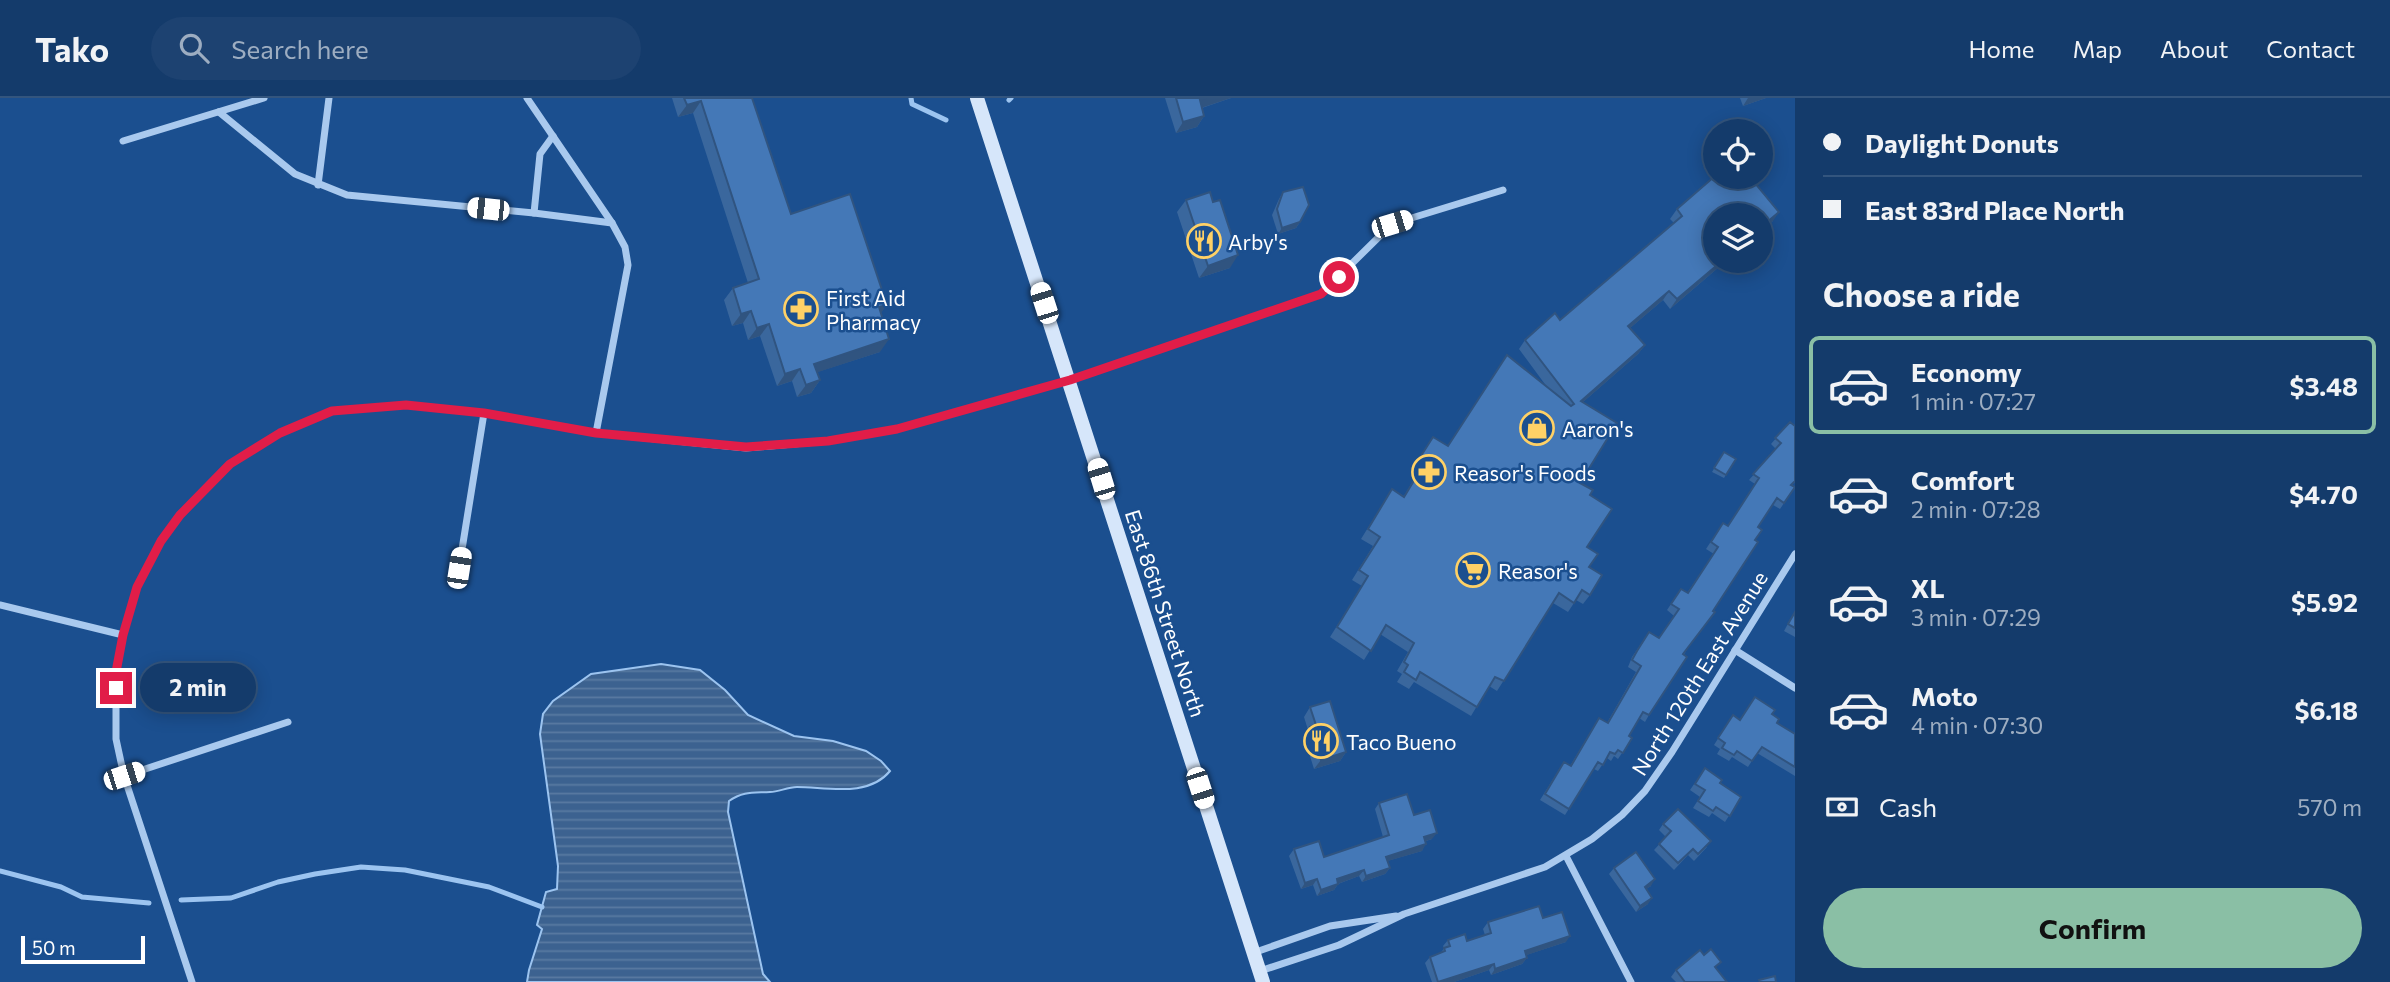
<!DOCTYPE html>
<html lang="en">
<head>
<meta charset="utf-8">
<style>
  :root { --surface:#143b6b; --page:#1d4271; --text:#f1f3f6; --muted:#9dadc1; --line:#33557e; --accent:#8abfa5 }
  body { margin:0; font-family:Commissioner,sans-serif; background:var(--page); color:var(--text); height:100vh; display:flex; flex-direction:column; font-size:26px; white-space:nowrap }
  * { box-sizing:border-box; margin:0 }
  p { font-size:23px; color:var(--muted) }
  .icon { flex:none; width:38px; height:38px; fill:none; stroke:currentColor; stroke-width:2; stroke-linecap:round; stroke-linejoin:round }
  .map { position:relative; flex:1; overflow:hidden }
  .sheet { display:flex; flex-direction:column; background:var(--surface); width:595px }
  .sheet>* { flex:none }
  .top-card { display:grid; align-content:center; height:154px; padding:0 28px; background:var(--surface) }
  .tools { position:absolute; left:1703px; top:21px; display:grid; gap:14px }
  .tools a { display:grid; place-items:center; width:70px; height:70px; border-radius:50%; background:var(--surface); box-shadow:0 4px 18px #0003,0 0 0 2px var(--line); font-size:35px }
  .scale { position:absolute; left:21px; bottom:18px; width:124px; box-sizing:border-box; padding-left:7px; border:4px solid #fff; border-top:0; font-size:19px; line-height:24px; white-space:nowrap; color:#fff; -webkit-text-stroke:5px #1b4f8f; paint-order:stroke }
  .end { position:absolute; width:32px; height:32px; margin:-16px; border:9px solid #e11d48; background:#fff; box-shadow:0 0 0 4px #fff }
  .from { border-radius:50% }
  .bubble { position:absolute; height:49px; border-radius:24px; background:var(--surface); box-shadow:0 4px 18px #0003,0 0 0 2px var(--line); font-size:23px; font-weight:700; line-height:49px; text-align:center }
  .car { position:absolute; width:21px; height:42px; margin:-21px -10px; border-radius:9px; box-shadow:0 0 5px 2px #0007; background:linear-gradient(#fff 24%,#345 0 40%,#fff 0 76%,#345 0 86%,#fff 0) }
  .top-card b { display:flex; align-items:center; gap:24px; height:66px; font-size:26px }
  .top-card b+b { border-top:2px solid var(--line) }
  .top-card i { width:18px; height:18px; background:var(--text) }
  ul { padding:0; list-style:none }
  li { display:flex; align-items:center; gap:21px; height:98px; margin:0 14px 10px; padding:0 14px; border:4px solid transparent; border-radius:10px }
  li div { flex:1 }
  li b { display:block; font-size:26px }
  li em { font-style:normal; font-weight:700 }
  li.active { border-color:var(--accent) }
  li>.icon { width:63px; height:63px; stroke-width:1.5 }
  h2 { padding:0 28px; font-size:32px; line-height:84px }
  .pay { display:flex; align-items:center; gap:18px; height:77px; padding:0 28px; font-size:26px }
  .pay p { margin-inline-start:auto }
  .cta { display:flex; gap:14px; margin-top:auto; padding:14px 28px }
  .cta a { flex:1; height:80px; border-radius:42px; background:var(--accent); color:#111; font-size:28px; font-weight:700; line-height:80px; text-align:center }
  header { display:flex; align-items:center; gap:42px; box-sizing:border-box; height:98px; padding:0 35px; background:var(--surface); border-bottom:2px solid var(--line) }
  header strong { font-size:33px }
  nav { display:flex; gap:38px; margin-inline-start:auto; font-size:24px }
  .search { width:490px; height:63px; background:var(--page); display:flex; align-items:center; gap:18px; box-sizing:border-box; padding:0 24px; border-radius:38px; color:var(--muted); font-size:26px }
  main { display:flex; flex:1; min-height:0 }
  .map>svg:first-child { display:block }
  .water { fill:url(#water-rules); stroke:#9cc4f0; stroke-width:2 }
  .lines { fill:none; stroke-linecap:round; stroke-linejoin:round }
  .stream { stroke:#9cc4f0; stroke-width:5 }
  .minor { stroke:#a9c9ee; stroke-width:7 }
  .secondary { stroke:#d6e6fa; stroke-width:14 }
  .wall { fill:#3a679d }
  .shaded-wall { fill:#305480 }
  .building { fill:#4478b7; stroke:#305480; stroke-width:2 }
  .route { stroke:#e11d48; stroke-width:9 }
  .labels { text-anchor:middle; dominant-baseline:central; stroke-width:5; stroke-linejoin:round; paint-order:stroke }
  .poi-label { font-size:21px; fill:#fff; stroke:#1b4f8f; text-anchor:start }
  .street-label { font-size:21px; fill:#fff; stroke:#1b4f8f }
</style>
</head>
<body>
<header>
<strong>Tako</strong>
<div class="search"><svg class="icon" aria-label="search" viewBox="0 0 24 24"><circle cx="10" cy="10" r="6"/><path d="M15 15l6 6"/></svg>Search here</div>
<nav><a>Home</a><a>Map</a><a>About</a><a>Contact</a></nav>
</header>
<main>
<div class="map">
<svg width="1795" height="884" viewBox="0 0 1795 884">
  <defs>
    <pattern id="water-rules" width="6" height="5" patternUnits="userSpaceOnUse" patternTransform="scale(1.75)"><rect width="6" height="5" fill="#3c6290"/><path d="M0 2.5h6" fill="none" stroke="#597aa1"/></pattern>
  </defs>
  <rect width="100%" height="100%" fill="#1b4f8f"/>
  <path class="water" d="M661 566 700 572 725 592 748 617 794 638 833 643 866 653 881 663 890 673C868 700 826 689 797 689 787 689 779 694 770 694 754 695 743 693 729 703L728 714 763 876 770 884H527L529 872 542 831 537 827 546 794 557 791 558 768 540 636 543 616 553 603 591 576Z"/>
  <g class="lines">
    <g class="stream">
      <polyline points="911,0 912,6 946,22"/>
      <polyline points="1009,2 1011,0"/>
      <polyline points="0,773 61,789 82,799 149,805"/>
      <polyline points="181,802 231,800 278,784 315,776 361,769 405,772 489,789 542,809"/>
    </g>
    <g class="minor">
      <polyline points="527,0 612,125 625,149 628,167 596,335"/>
      <polyline points="219,14 295,76 347,97 534,115 612,125"/>
      <polyline points="123,43 264,0"/>
      <polyline points="318,87 329,0"/>
      <polyline points="534,115 540,56 553,38"/>
      <polyline points="459,470 484,315"/>
      <polyline points="0,507 123,537"/>
      <polyline points="1735,552 1795,590"/>
      <polyline points="124,678 288,624"/>
      <polyline points="1566,758 1631,884"/>
      <polyline points="1253,855 1330,828 1396,818"/>
      <polyline points="1260,873 1339,847 1404,816 1545,769 1592,741 1622,717 1645,693 1672,654 1795,456"/>
      <polyline points="192,884 124,678 116,641 116,574 123,537 137,489 161,443 180,417 230,366 280,335 332,313 406,307 484,315 596,335 746,350 828,343 897,331 1070,282 1321,196 1392,126 1503,92"/>
    </g>
    <polyline class="secondary" points="977,0 1263,884"/>
  </g>
  <g class="wall">
    <polygon points="672,0 752,0 791,116 881,216 880,254 817,274 820,282 811,295 797,299 792,283 777,288 760,238 748,242 743,225 732,228 724,202 733,190 748,185 693,15 678,19"/>
    <polygon points="1165,0 1231,0 1202,10 1204,18 1197,29 1176,35"/>
    <polygon points="1740,0 1766,0 1743,8"/>
    <polygon points="1283,94 1300,124 1296,130 1278,136 1272,117 1279,101"/>
    <polygon points="1186,102 1230,170 1199,180 1177,114"/>
    <polygon points="1677,111 1773,123 1715,163 1726,163 1670,211 1663,202 1630,230 1645,247 1638,256 1583,304 1580,385 1590,397 1587,449 1589,469 1590,497 1583,506 1576,502 1568,514 1553,505 1497,593 1489,588 1471,618 1414,584 1409,591 1397,584 1402,576 1397,573 1408,554 1380,536 1364,562 1330,539 1362,488 1352,482 1373,448 1361,441 1392,391 1404,398 1414,381 1413,370 1433,339 1447,348 1547,289 1519,251 1525,242 1560,222 1674,125 1670,121"/>
    <polygon points="1790,324 1795,384 1792,387 1795,389 1780,411 1773,407 1758,429 1649,617 1645,624 1639,620 1629,638 1632,640 1618,661 1614,658 1611,663 1607,660 1598,673 1594,671 1565,717 1540,702 1560,670 1570,668 1599,620 1607,625 1636,574 1628,569 1632,559 1649,534 1659,540 1674,518 1667,512 1681,491 1687,495 1714,456 1706,451 1723,425 1728,428 1755,386 1749,382 1776,351 1771,346"/>
    <polygon points="1724,354 1736,361 1724,380 1712,374"/>
    <polygon points="1795,513 1795,539 1784,533"/>
    <polygon points="1310,609 1346,654 1340,663 1314,671 1304,639 1308,632 1304,619"/>
    <polygon points="1772,616 1777,625 1795,636 1795,678 1757,655 1748,669 1732,659 1729,663 1717,656 1720,651 1714,647 1729,623"/>
    <polygon points="1705,670 1720,685 1741,699 1725,724 1712,715 1709,719 1693,710 1700,699 1690,692"/>
    <polygon points="1379,705 1414,717 1432,741 1426,743 1422,753 1387,763 1390,770 1385,776 1362,784 1359,778 1338,786 1334,792 1317,798 1313,787 1301,791 1289,758 1294,751 1324,759 1383,739 1375,711"/>
    <polygon points="1663,726 1707,749 1694,763 1688,757 1674,772 1654,752 1666,739 1659,732"/>
    <polygon points="1614,770 1651,788 1646,791 1648,806 1636,814 1609,776"/>
    <polygon points="1543,820 1566,844 1526,857 1527,860 1522,866 1491,877 1489,872 1454,884 1432,884 1425,865 1430,859 1441,855 1444,850 1443,848 1448,842 1467,843 1485,837 1483,831 1488,824"/>
    <polygon points="1716,871 1727,884 1676,884 1671,879 1676,872"/>
  </g>
  <g class="shaded-wall">
    <polygon points="1206,0 1231,0 1192,13 1200,2"/>
    <polygon points="1748,0 1766,0 1743,8"/>
    <polygon points="701,3 693,15 678,19 687,7"/>
    <polygon points="1204,18 1197,29 1176,35 1183,24"/>
    <polygon points="1779,114 1773,123 1760,134 1760,130"/>
    <polygon points="1300,124 1296,130 1278,136 1282,130"/>
    <polygon points="1238,157 1230,170 1199,180 1208,168"/>
    <polygon points="1722,163 1726,163 1670,211 1677,201"/>
    <polygon points="1669,193 1663,202 1622,237 1628,228"/>
    <polygon points="887,207 878,219 879,209"/>
    <polygon points="751,213 743,225 732,228 741,216"/>
    <polygon points="769,226 760,238 748,242 757,230"/>
    <polygon points="889,241 880,254 806,278 814,266"/>
    <polygon points="1645,247 1638,256 1574,312 1581,303"/>
    <polygon points="800,271 792,283 777,288 785,276"/>
    <polygon points="820,282 811,295 797,299 806,287"/>
    <polygon points="1346,654 1340,663 1314,671 1321,662"/>
    <polygon points="1437,735 1432,741 1420,745 1424,739"/>
    <polygon points="1426,746 1422,753 1381,765 1386,759"/>
    <polygon points="1390,770 1385,776 1362,784 1366,778"/>
    <polygon points="1364,772 1359,778 1332,788 1337,781"/>
    <polygon points="1317,781 1313,787 1301,791 1305,785"/>
    <polygon points="1655,781 1651,788 1640,795 1645,789"/>
    <polygon points="1338,786 1334,792 1317,798 1321,792"/>
    <polygon points="1652,800 1648,806 1636,814 1640,808"/>
    <polygon points="1570,838 1566,844 1521,859 1525,853"/>
    <polygon points="1527,860 1522,866 1491,877 1495,871"/>
    <polygon points="1494,866 1489,872 1454,884 1440,884"/>
  </g>
  <g class="building">
    <polygon points="684,0 752,0 791,116 850,96 887,207 879,209 889,241 814,266 820,282 806,287 800,271 785,276 769,226 757,230 751,213 741,216 733,190 759,181 701,3 687,7"/>
    <polygon points="1176,0 1206,0 1200,2 1204,18 1183,24"/>
    <polygon points="1715,78 1750,79 1779,114 1760,130 1760,117 1715,117 1715,163 1722,163 1677,201 1669,193 1628,228 1645,247 1581,303 1617,325 1580,385 1593,392 1590,397 1612,411 1587,449 1598,456 1589,469 1602,477 1590,497 1582,492 1574,505 1559,495 1504,583 1495,579 1477,609 1420,574 1416,582 1404,574 1408,567 1404,564 1414,545 1386,527 1371,553 1337,529 1368,478 1359,472 1380,439 1368,431 1392,391 1404,399 1421,371 1419,361 1433,339 1448,348 1507,257 1571,308 1574,306 1525,242 1555,215 1560,222 1682,118 1677,111"/>
    <polygon points="1303,89 1309,107 1300,124 1282,130 1277,111 1283,94"/>
    <polygon points="1210,94 1213,104 1220,102 1238,157 1208,168 1186,102"/>
    <polygon points="1790,324 1795,328 1795,383 1791,387 1795,389 1784,405 1777,400 1758,429 1762,432 1755,442 1758,444 1713,513 1715,514 1683,556 1687,559 1649,617 1643,614 1629,638 1632,640 1623,655 1618,652 1615,656 1610,654 1603,667 1598,664 1569,711 1545,696 1564,664 1571,668 1599,620 1608,625 1641,568 1632,562 1637,553 1649,534 1659,540 1679,511 1671,506 1681,491 1688,495 1718,449 1711,444 1723,425 1728,428 1759,380 1753,376 1781,345 1775,340"/>
    <polygon points="1724,354 1736,361 1726,377 1714,370"/>
    <polygon points="1795,514 1795,530 1788,526"/>
    <polygon points="1755,599 1775,612 1772,616 1779,621 1777,625 1795,636 1795,669 1762,649 1752,663 1737,653 1734,657 1722,650 1725,645 1718,640 1733,617 1740,622"/>
    <polygon points="1330,603 1346,654 1321,662 1310,629 1316,627 1310,609"/>
    <polygon points="1705,670 1722,682 1720,685 1741,699 1730,718 1716,709 1713,713 1698,703 1705,692 1695,686"/>
    <polygon points="1407,696 1414,717 1430,712 1437,735 1424,739 1426,746 1386,759 1390,770 1366,778 1364,772 1337,781 1338,786 1321,792 1317,781 1305,785 1294,751 1319,743 1324,759 1389,737 1379,705"/>
    <polygon points="1678,711 1711,743 1698,756 1693,751 1678,765 1659,746 1671,733 1663,726"/>
    <polygon points="1636,754 1655,781 1645,789 1652,800 1640,808 1614,770"/>
    <polygon points="1539,808 1543,820 1562,814 1570,838 1525,853 1527,860 1495,871 1494,866 1438,884 1430,859 1445,853 1444,850 1450,848 1448,842 1465,836 1467,843 1491,835 1488,824"/>
    <polygon points="1711,851 1721,864 1715,869 1727,884 1685,884 1676,872 1700,852 1704,857"/>
    <polygon points="1775,878 1776,884 1760,884 1759,882"/>
  </g>
  <g class="lines">
    <polyline class="route" points="116,590 116,574 123,537 137,489 161,443 180,417 230,366 280,335 332,313 406,307 484,315 596,335 746,349 828,343 897,331 1070,282 1321,196 1339,179"/>
  </g>
  <defs>
    <g id="restaurant-ring" transform="scale(1.75)"><circle r="9.5" fill="#1b4f8f" stroke="#ffd166" stroke-width="1.5"/><path d="M-5-6h1v4h1v-4h1v4h1v-4h1v5L-1.5 .5V6h-2V.5L-5-1ZM5-6V6H3V1.5H1.5Q1.5-4 5-6Z" fill="#ffd166"/></g>
    <g id="pharmacy-ring" transform="scale(1.75)"><circle r="9.5" fill="#1b4f8f" stroke="#ffd166" stroke-width="1.5"/><path d="M-2-6h4v4h4v4h-4v4h-4v-4h-4v-4h4Z" fill="#ffd166"/></g>
    <g id="shop-ring" transform="scale(1.75)"><circle r="9.5" fill="#1b4f8f" stroke="#ffd166" stroke-width="1.5"/><path d="M-5-2.5h2.3a2.7 3.5 0 0 1 5.4 0H5L5.5 6h-11ZM-1.5-2.5h3a1.5 2.3 0 0 0-3 0Z" fill="#ffd166"/></g>
    <g id="supermarket-ring" transform="scale(1.75)"><circle r="9.5" fill="#1b4f8f" stroke="#ffd166" stroke-width="1.5"/><path d="M-6-5.5h2.5l.6 2H6L4.5 2H-2.5L-4.4-4H-6ZM-1.5 3.2a1.3 1.3 0 1 0 .1 0ZM3 3.2a1.3 1.3 0 1 0 .1 0Z" fill="#ffd166"/></g>
  </defs>
  <g fill-rule="evenodd">
    <use href="#restaurant-ring" x="1204" y="143"/>
    <use href="#pharmacy-ring" x="801" y="211"/>
    <use href="#shop-ring" x="1537" y="330"/>
    <use href="#pharmacy-ring" x="1429" y="374"/>
    <use href="#supermarket-ring" x="1473" y="472"/>
    <use href="#restaurant-ring" x="1321" y="643"/>
  </g>
  <g class="labels">
    <g class="poi-label">
      <text x="1228" y="143">Arby's</text>
      <text x="826" y="199">First Aid<tspan x="826" dy="24">Pharmacy</tspan></text>
      <text x="1562" y="330">Aaron's</text>
      <text x="1454" y="374">Reasor's Foods</text>
      <text x="1498" y="472">Reasor's</text>
      <text x="1346" y="643">Taco Bueno</text>
    </g>
    <g class="street-label">
      <text transform="translate(1166 515) rotate(72)">East 86th Street North</text>
      <text transform="translate(1699 575) rotate(-58)">North 120th East Avenue</text>
    </g>
  </g>
</svg>
<div class="tools">
<a><svg class="icon" aria-label="locate" viewBox="0 0 24 24"><circle cx="12" cy="12" r="6"/><path d="M12 2v4M12 18v4M2 12h4M18 12h4"/></svg></a>
<a><svg class="icon" aria-label="layers" viewBox="0 0 24 24"><path d="M12 4l9 5-9 5-9-5zM3 14l9 5 9-5"/></svg></a>
</div>
<div class="scale">50 m</div>
<i class="end from" style="left:1339px;top:179px"></i>
<i class="end" style="left:116px;top:590px"></i>
<div class="bubble" style="left:140px;top:565px;width:116px">2 min</div>
<i class="car" style="left:488px;top:111px;rotate:276deg"></i>
<i class="car" style="left:1392px;top:126px;rotate:73deg"></i>
<i class="car" style="left:1044px;top:205px;rotate:342deg"></i>
<i class="car" style="left:1101px;top:381px;rotate:343deg"></i>
<i class="car" style="left:459px;top:470px;rotate:9deg"></i>
<i class="car" style="left:124px;top:678px;rotate:72deg"></i>
<i class="car" style="left:1200px;top:690px;rotate:162deg"></i>
</div>
<section class="sheet">
<div class="top-card">
<b><i class="from"></i>Daylight Donuts</b>
<b><i></i>East 83rd Place North</b>
</div>
<h2>Choose a ride</h2>
<ul>
<li class="active"><svg class="icon" aria-label="car" viewBox="0 0 24 24"><path d="M5 17H2v-5l4-1 3-4h7l3 4 3 1v5h-3M9 17h6M6 11h13"/><circle cx="7" cy="17" r="2"/><circle cx="17" cy="17" r="2"/></svg><div><b>Economy</b><p>1 min · 07:27</p></div><em>$3.48</em></li>
<li><svg class="icon" aria-label="car" viewBox="0 0 24 24"><path d="M5 17H2v-5l4-1 3-4h7l3 4 3 1v5h-3M9 17h6M6 11h13"/><circle cx="7" cy="17" r="2"/><circle cx="17" cy="17" r="2"/></svg><div><b>Comfort</b><p>2 min · 07:28</p></div><em>$4.70</em></li>
<li><svg class="icon" aria-label="car" viewBox="0 0 24 24"><path d="M5 17H2v-5l4-1 3-4h7l3 4 3 1v5h-3M9 17h6M6 11h13"/><circle cx="7" cy="17" r="2"/><circle cx="17" cy="17" r="2"/></svg><div><b>XL</b><p>3 min · 07:29</p></div><em>$5.92</em></li>
<li><svg class="icon" aria-label="car" viewBox="0 0 24 24"><path d="M5 17H2v-5l4-1 3-4h7l3 4 3 1v5h-3M9 17h6M6 11h13"/><circle cx="7" cy="17" r="2"/><circle cx="17" cy="17" r="2"/></svg><div><b>Moto</b><p>4 min · 07:30</p></div><em>$6.18</em></li>
</ul>
<div class="pay"><svg class="icon" aria-label="cash" viewBox="0 0 24 24"><path d="M3 7h18v10H3z"/><circle cx="12" cy="12" r="2"/></svg>Cash<p>570 m</p></div>
<div class="cta"><a>Confirm</a></div>
</section>
</main>
</body>
</html>
